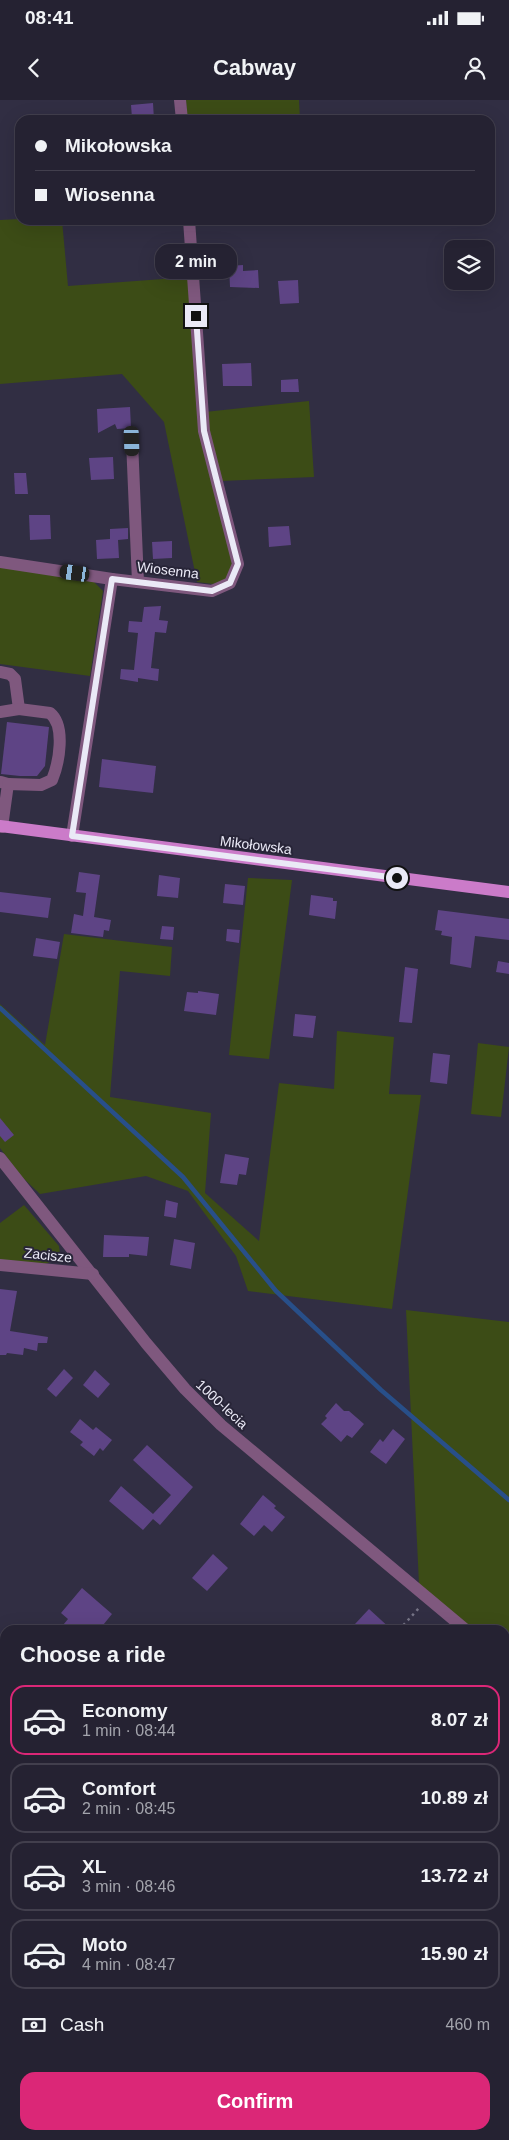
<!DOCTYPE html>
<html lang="en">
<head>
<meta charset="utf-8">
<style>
  :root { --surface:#252232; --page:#2d2a3a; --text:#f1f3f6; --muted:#a3a4ac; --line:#423f4d; --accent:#db2777 }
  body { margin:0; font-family:Helvetica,sans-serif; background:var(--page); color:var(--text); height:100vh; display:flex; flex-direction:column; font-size:19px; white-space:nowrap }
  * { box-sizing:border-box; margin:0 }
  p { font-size:16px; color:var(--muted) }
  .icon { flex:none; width:28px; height:28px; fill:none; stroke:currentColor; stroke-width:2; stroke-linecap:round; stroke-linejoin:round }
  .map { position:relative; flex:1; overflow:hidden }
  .drawer { position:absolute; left:0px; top:1525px; width:510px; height:515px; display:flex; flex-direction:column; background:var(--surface); border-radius:15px 15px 0 0; box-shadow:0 5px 20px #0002,0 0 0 1px var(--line) }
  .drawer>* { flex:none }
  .banner { position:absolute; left:15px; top:15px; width:480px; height:110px; border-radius:15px; box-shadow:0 5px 20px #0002,0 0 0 1px var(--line); display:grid; align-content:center; height:110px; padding:0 20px; background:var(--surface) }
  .controls { position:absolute; left:444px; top:140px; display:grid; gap:10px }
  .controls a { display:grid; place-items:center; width:50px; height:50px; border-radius:10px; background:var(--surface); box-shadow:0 5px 20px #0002,0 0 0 1px var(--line); font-size:25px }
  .end { position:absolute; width:22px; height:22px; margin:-11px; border:6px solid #eae9f6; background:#111; box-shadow:0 0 0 2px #111 }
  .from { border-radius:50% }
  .bubble { position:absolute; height:35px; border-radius:15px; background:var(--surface); box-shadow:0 5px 20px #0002,0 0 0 1px var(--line); font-size:16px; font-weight:800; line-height:35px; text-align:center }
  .car { position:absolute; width:15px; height:30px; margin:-15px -8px; border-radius:6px; box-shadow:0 0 4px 1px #0007; background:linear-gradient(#222 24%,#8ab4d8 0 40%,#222 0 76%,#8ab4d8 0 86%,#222 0) }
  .banner b { display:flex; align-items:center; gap:18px; height:48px; font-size:19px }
  .banner b+b { border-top:1px solid var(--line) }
  .banner i { width:12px; height:12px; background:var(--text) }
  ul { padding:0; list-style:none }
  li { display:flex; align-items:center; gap:15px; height:70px; margin:0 10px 8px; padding:0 10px; border:2px solid var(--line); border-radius:15px }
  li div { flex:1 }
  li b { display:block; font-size:19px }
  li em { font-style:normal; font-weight:800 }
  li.current { border-color:var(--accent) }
  li>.icon { width:45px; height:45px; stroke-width:1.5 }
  h2 { padding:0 20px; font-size:22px; line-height:60px }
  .pay { display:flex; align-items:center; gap:12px; height:55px; padding:0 20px; font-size:19px }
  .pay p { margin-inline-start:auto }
  .cta { display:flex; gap:10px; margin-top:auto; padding:10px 20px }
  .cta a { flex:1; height:58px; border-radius:15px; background:var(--accent); color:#fff; font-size:20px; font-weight:800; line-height:58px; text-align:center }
  .status { display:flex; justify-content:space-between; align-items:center; height:35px; padding:0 25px; background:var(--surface); direction:ltr }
  .status svg { height:14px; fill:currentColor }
  header { display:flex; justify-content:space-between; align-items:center; height:65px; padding:0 20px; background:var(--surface); font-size:22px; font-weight:800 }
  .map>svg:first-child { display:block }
  .green { fill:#3c4c16 }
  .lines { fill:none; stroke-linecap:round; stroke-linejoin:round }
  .stream { stroke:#284f89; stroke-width:4.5 }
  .building { fill:#5e4485 }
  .path { stroke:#767486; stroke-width:2.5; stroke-dasharray:2.5 4; stroke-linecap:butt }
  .minor { stroke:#7f587e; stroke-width:12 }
  .major { stroke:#cb7bc9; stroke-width:12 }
  .route { stroke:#eae9f6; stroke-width:6 }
  .labels { text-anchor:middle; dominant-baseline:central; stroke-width:4; stroke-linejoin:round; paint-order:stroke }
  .street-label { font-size:14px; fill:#eae9f6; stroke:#282538 }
</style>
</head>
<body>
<div class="status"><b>08:41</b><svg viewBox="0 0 49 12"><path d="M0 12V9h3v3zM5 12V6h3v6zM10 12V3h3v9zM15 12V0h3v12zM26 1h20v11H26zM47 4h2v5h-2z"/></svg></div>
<header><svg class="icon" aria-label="back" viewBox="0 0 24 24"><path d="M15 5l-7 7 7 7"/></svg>Cabway<svg class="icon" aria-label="person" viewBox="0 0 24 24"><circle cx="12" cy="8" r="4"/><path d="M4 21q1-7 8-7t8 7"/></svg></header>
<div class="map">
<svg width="509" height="2040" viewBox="0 0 509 2040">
  <rect width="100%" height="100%" fill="#312e43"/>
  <g class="green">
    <polygon points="186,0 299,0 300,20 187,20"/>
    <polygon points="20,119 62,120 68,186 190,177 197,313 234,463 230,478 213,484 197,482 164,322 122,274 0,284 0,120"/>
    <polygon points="309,301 314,377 221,381 205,312"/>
    <polygon points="0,467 94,482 103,491 90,576 0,564"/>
    <polygon points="248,778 292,780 269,959 229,955"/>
    <polygon points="64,834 172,847 170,876 120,871 110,997 211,1013 205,1093 259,1141 279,983 334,989 337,931 394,937 389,994 421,995 392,1209 248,1191 236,1156 188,1091 146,1076 40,1094 21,1076 0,1048 0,904 45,945"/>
    <polygon points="478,943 509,947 501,1017 471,1014"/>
    <path d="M24 1105 59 1146 60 1153C47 1173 21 1163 0 1160V1123Z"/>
    <polygon points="406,1210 509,1222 509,1559 505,1556 505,1530 474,1530 419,1484"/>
    <polygon points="114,2035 207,2035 205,2040 117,2040"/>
  </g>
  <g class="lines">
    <polyline class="stream" points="0,908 183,1077 276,1191 381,1290 509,1400"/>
  </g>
  <g class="building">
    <polygon points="153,3 154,20 134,20 133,18 132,18 131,5"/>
    <polygon points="243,165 243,171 258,170 259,188 230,187 229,166"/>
    <polygon points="298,180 299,203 280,204 278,181"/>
    <polygon points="251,263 252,286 223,286 222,264"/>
    <polygon points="298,279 299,292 281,292 281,280"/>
    <polygon points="130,307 131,328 117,329 115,324 98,333 97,309"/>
    <polygon points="113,357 114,379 91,380 89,358"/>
    <polygon points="14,373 26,373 28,394 15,394"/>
    <polygon points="29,415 50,415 51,439 30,440"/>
    <polygon points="289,426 291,445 269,447 268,427"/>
    <polygon points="128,428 128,439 118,440 119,458 97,459 96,440 110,439 110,429"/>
    <polygon points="172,441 172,458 153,459 152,442"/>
    <polygon points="161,506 159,520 168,521 166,533 155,532 151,568 159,569 158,581 138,578 138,582 120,579 121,569 134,570 138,533 128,532 129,521 142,522 144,507"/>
    <polygon points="7,622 49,627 45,666 37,676 20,676 1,674"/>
    <polygon points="102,659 156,666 153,693 99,687"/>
    <polygon points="79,772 100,775 94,817 111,820 109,831 104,830 103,837 71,833 74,814 83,816 86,793 76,792"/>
    <polygon points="159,775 180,778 178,798 157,796"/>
    <polygon points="225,784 245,786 243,805 223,803"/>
    <polygon points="0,792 51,798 48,818 0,812"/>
    <polygon points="311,795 333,798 333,801 337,801 335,819 309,815"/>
    <polygon points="438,810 509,819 509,840 475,836 471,868 450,864 452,837 441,835 442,831 435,830"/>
    <polygon points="162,826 174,827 173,840 160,839"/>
    <polygon points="227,829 240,830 239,843 226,841"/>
    <polygon points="36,838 60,842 57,859 33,856"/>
    <polygon points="498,861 509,863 509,874 496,872"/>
    <polygon points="405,867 418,869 412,923 399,922"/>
    <polygon points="198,891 219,894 216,915 184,911 187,892 198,893"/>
    <polygon points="295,914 316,916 313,938 293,936"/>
    <polygon points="433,953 450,955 447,984 430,982"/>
    <polygon points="0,1018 14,1035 5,1042 0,1036"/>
    <polygon points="225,1054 249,1058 246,1075 239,1074 237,1085 220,1083"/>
    <polygon points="166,1100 178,1103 176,1118 164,1116"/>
    <polygon points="104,1135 149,1137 147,1156 129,1154 129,1157 103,1157"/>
    <polygon points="174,1139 195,1143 191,1169 170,1165"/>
    <polygon points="0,1189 17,1191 10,1231 48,1237 47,1243 38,1243 37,1251 24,1248 23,1255 7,1253 6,1255 0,1255"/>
    <polygon points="64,1269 73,1278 56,1297 47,1289"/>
    <polygon points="95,1270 110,1284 98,1298 83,1285"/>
    <polygon points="336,1303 344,1311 349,1311 364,1324 352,1338 347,1335 341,1342 321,1324 327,1318 325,1316"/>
    <polygon points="80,1319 93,1330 96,1327 112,1340 103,1351 100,1348 94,1356 80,1345 83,1342 70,1332"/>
    <polygon points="393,1329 405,1339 386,1364 370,1352 380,1339 383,1342"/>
    <polygon points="147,1345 193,1387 160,1425 153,1419 143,1430 109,1401 121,1386 153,1414 171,1395 133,1360"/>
    <polygon points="263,1395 276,1406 274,1408 285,1417 272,1432 264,1425 254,1436 240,1424"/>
    <polygon points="213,1454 228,1468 207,1491 192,1478"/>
    <polygon points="82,1488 112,1514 99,1530 59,1530 68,1519 61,1513"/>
    <polygon points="369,1509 392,1530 362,1530 355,1524"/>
  </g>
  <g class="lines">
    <g class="path">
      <polyline points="399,1530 419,1508"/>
      <polyline points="36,2035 37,2040"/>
    </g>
    <g class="minor">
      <polyline points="180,0 182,20"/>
      <polyline points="132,341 138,482"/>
      <polyline points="0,462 112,479"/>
      <polyline points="0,572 10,574 15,579 19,609 0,612"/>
      <polyline points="1,682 8,684 2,727"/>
      <path d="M8 684 41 685 52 680C59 663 66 626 50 613L19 609"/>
      <polyline points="72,736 112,479 212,491 230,483 238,464 204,331 189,120"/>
      <polyline points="0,1058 146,1243 185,1289 221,1325 466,1530"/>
      <polyline points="0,1165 93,1174"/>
      <polyline points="505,1564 509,1567"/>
    </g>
    <polyline class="major" points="0,726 509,792"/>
  </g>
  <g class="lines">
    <polyline class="route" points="196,216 204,331 238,464 230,483 212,491 112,479 72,736 397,778"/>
  </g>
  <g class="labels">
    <g class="street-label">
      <text transform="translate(168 470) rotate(7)">Wiosenna</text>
      <text transform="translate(256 745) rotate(7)">Mikołowska</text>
      <text transform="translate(48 1155) rotate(6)">Zacisze</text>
      <text transform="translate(222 1304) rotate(43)">1000-lecia</text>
    </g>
  </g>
</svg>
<div class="controls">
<a><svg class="icon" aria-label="layers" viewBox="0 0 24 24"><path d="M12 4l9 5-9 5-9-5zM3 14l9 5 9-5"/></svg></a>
</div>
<i class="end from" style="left:397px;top:778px"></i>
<i class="end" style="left:196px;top:216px"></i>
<div class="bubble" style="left:155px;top:144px;width:82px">2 min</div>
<i class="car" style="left:132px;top:341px;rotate:178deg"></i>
<i class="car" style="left:75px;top:473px;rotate:278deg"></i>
<div class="banner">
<b><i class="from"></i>Mikołowska</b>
<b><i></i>Wiosenna</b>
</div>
<section class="drawer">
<h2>Choose a ride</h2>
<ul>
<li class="current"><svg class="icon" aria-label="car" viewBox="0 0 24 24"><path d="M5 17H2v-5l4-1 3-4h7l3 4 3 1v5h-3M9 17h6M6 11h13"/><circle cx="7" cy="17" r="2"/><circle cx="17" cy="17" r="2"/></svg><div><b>Economy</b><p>1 min · 08:44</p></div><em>8.07 zł</em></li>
<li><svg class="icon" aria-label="car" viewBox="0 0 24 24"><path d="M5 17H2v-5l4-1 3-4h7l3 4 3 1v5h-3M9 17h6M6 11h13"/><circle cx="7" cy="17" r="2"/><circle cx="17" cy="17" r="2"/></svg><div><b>Comfort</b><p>2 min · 08:45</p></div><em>10.89 zł</em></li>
<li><svg class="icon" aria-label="car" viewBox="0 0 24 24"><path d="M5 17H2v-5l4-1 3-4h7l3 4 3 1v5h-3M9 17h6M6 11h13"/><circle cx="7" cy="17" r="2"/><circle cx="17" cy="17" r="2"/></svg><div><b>XL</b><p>3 min · 08:46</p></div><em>13.72 zł</em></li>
<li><svg class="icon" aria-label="car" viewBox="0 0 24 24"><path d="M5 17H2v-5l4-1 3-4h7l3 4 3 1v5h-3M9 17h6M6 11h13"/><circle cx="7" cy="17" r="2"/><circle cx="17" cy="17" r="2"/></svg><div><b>Moto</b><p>4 min · 08:47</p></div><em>15.90 zł</em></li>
</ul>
<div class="pay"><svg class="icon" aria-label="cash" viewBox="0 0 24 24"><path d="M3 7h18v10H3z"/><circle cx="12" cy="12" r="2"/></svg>Cash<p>460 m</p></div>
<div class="cta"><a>Confirm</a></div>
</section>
</div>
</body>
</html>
